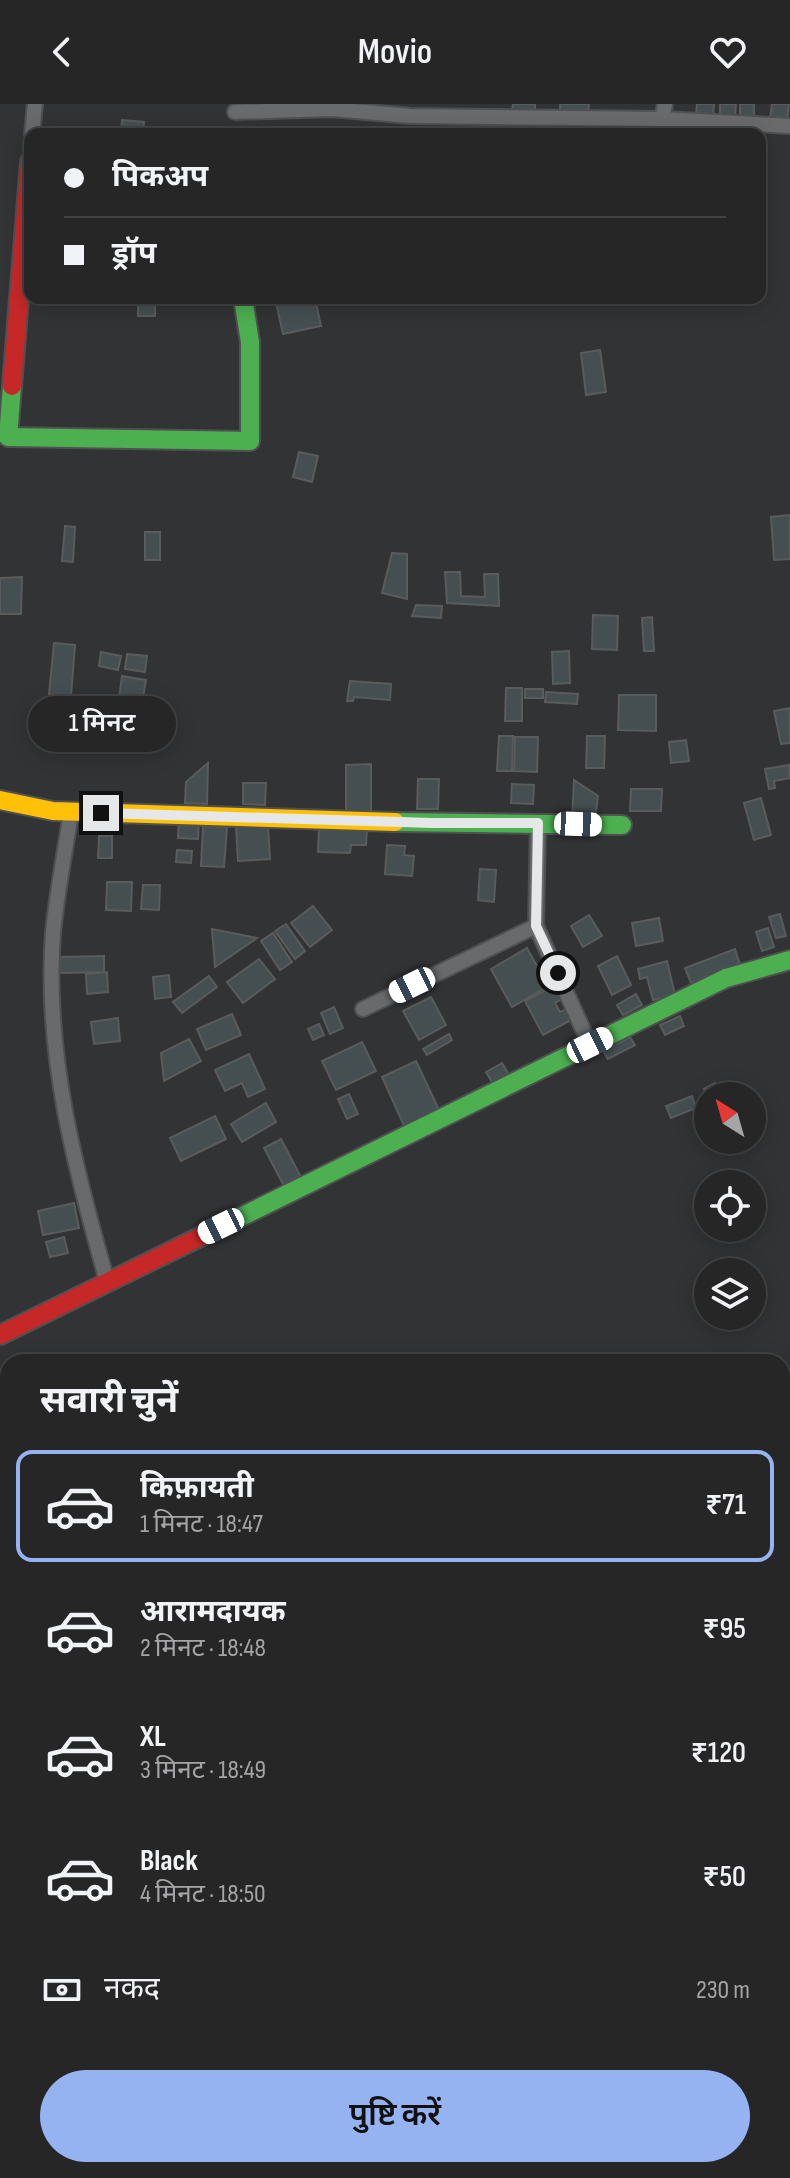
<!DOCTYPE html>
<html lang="hi">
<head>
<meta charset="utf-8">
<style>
  :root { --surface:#262627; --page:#2e2e2f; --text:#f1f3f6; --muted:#a4a5a7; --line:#424344; --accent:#95b2f1 }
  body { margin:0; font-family:"Sofia Sans Condensed","Noto Sans Devanagari",sans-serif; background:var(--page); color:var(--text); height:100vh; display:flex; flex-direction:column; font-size:30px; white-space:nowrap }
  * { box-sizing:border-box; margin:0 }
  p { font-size:26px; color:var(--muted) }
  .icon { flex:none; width:44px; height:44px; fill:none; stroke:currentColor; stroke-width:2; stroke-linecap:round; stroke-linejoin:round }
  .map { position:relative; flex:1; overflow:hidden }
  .details { position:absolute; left:0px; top:1250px; width:790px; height:824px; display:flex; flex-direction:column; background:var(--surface); border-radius:24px 24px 0 0; box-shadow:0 4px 20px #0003,0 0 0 2px var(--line) }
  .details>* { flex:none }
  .top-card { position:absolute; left:24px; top:24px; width:742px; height:176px; border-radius:16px; box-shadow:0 4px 20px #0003,0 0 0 2px var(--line); display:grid; align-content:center; height:176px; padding:0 40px; background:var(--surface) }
  .needle { width:52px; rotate:323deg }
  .tools { position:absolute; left:694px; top:978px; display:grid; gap:16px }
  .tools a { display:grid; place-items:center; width:72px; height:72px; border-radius:50%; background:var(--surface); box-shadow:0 4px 20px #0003,0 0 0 2px var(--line); font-size:40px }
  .end { position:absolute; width:36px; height:36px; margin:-18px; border:10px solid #e5e7e8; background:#111; box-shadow:0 0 0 4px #111 }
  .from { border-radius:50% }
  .bubble { position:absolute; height:56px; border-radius:28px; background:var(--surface); box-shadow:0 4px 20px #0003,0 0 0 2px var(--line); font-size:26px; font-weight:600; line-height:56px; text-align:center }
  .car { position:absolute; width:24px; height:48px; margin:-24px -12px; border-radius:10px; box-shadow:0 0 6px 2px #0007; background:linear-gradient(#fff 24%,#345 0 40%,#fff 0 76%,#345 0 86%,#fff 0) }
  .top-card b { display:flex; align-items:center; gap:28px; height:76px; font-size:30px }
  .top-card b+b { border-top:2px solid var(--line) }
  .top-card i { width:20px; height:20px; background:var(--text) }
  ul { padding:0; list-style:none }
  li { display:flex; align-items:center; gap:24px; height:112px; margin:0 16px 12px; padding:0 24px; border:4px solid transparent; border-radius:16px }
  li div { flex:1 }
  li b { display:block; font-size:30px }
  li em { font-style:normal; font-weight:600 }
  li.active { border-color:var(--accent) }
  li>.icon { width:72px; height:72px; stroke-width:1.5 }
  h2 { padding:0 40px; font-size:36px; line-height:96px }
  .pay { display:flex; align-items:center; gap:20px; height:88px; padding:0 40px; font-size:30px }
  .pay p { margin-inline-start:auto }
  .action { display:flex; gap:16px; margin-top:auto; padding:16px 40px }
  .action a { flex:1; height:92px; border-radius:48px; background:var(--accent); color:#111; font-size:32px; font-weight:600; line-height:92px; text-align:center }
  header { display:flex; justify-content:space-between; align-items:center; height:104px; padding:0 40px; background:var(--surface); font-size:36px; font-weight:600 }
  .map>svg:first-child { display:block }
  .building { fill:#454f52; stroke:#5a5b5b; stroke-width:2 }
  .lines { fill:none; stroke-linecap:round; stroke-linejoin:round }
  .street-casing { stroke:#4f5051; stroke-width:18 }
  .fast-casing { stroke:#4f5051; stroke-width:22 }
  .slow-casing { stroke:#4f5051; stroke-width:22 }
  .jam-casing { stroke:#4f5051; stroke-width:22 }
  .street { stroke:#696a6b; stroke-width:14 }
  .fast { stroke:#4caf50; stroke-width:18 }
  .slow { stroke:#ffc107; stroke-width:18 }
  .jam { stroke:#c62828; stroke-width:18 }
  .route { stroke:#e5e7e8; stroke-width:10 }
</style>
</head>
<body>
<header><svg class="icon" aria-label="back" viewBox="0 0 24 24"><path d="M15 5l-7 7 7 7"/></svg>Movio<svg class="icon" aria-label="heart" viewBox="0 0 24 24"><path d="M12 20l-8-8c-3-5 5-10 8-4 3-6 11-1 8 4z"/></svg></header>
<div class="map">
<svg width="790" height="2074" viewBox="0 0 790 2074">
  <rect width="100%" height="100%" fill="#323334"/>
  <g class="building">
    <polygon points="513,0 535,0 535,9 512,7"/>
    <polygon points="560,0 589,0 588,10 560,7"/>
    <polygon points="697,0 714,0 713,12 696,11"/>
    <polygon points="720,0 736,0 735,13 720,12"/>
    <rect x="740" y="0" width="14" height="16"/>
    <polygon points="772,0 789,0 787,17 770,15"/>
    <polygon points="122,16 144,18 143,30 121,30"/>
    <rect x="138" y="194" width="17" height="18"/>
    <polygon points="275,194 315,194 321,222 283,230"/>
    <polygon points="600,246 606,288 586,291 581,249"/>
    <polygon points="299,348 318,352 312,378 293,373"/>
    <polygon points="790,411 790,455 774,456 771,413"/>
    <polygon points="65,422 75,423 73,458 62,457"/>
    <rect x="145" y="428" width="15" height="28"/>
    <polygon points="392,449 407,450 407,495 382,489"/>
    <polygon points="445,468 460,468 461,492 485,493 484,470 498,470 499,502 447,499"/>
    <polygon points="22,473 21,510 0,510 0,474"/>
    <polygon points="416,501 442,502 441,514 412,512"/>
    <polygon points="593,511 618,512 617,546 592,545"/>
    <polygon points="652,513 654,547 644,547 642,514"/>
    <polygon points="54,539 75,541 71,592 49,590"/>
    <polygon points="569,547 570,579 553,580 552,548"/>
    <polygon points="101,548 121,552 118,566 99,562"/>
    <polygon points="127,550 147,552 145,568 125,565"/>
    <polygon points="122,572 146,576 142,599 119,595"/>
    <polygon points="350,577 391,580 390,596 354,593 353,597 347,597"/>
    <polygon points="506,584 522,584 522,617 505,617"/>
    <rect x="525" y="585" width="18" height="9"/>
    <polygon points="546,588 578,590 577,600 545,598"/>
    <polygon points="619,591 656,591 656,627 618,626"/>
    <polygon points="790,604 790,639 781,640 774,607"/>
    <polygon points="499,632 513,632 512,667 497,667"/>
    <polygon points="587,632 605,632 604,664 586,664"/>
    <polygon points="515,633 538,633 537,668 514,667"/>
    <polygon points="686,636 689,657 671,659 669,638"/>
    <polygon points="208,659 207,700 185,699 186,678"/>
    <polygon points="371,660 371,710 346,710 346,661"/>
    <polygon points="789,661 790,674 774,677 775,684 769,685 765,665"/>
    <polygon points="418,675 439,675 438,705 417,705"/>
    <polygon points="574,676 598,692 595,717 572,717"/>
    <polygon points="243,679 266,679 265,701 243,700"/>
    <polygon points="512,680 534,681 533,700 511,699"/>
    <polygon points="631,685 662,685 661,707 630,707"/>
    <polygon points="761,694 771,731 754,736 744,699"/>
    <polygon points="179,713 199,714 198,735 178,734"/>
    <polygon points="268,721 270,755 238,757 236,723"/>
    <polygon points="203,722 227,723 224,763 201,762"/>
    <polygon points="319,723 367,725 366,741 351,741 350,749 318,748"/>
    <polygon points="99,732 112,732 112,754 98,754"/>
    <polygon points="387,741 405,742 404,751 414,752 412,772 385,770"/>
    <polygon points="177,746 192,747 191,759 176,758"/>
    <polygon points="480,765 496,766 494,798 478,796"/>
    <polygon points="107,778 132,778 131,807 106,806"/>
    <polygon points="143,781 160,781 159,806 141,805"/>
    <polygon points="313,802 332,826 310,843 291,819"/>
    <polygon points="780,810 786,832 776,834 769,813"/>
    <polygon points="589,811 602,832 583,843 571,822"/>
    <polygon points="659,814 663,837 636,842 632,819"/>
    <polygon points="286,820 305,847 295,855 275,827"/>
    <polygon points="768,824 774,843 762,847 756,828"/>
    <polygon points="212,825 257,834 215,863"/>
    <polygon points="273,829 292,858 280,866 261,837"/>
    <polygon points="527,844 548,882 512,903 491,865"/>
    <polygon points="735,845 740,861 691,879 685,864"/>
    <polygon points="104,852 104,868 58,869 58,853"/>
    <polygon points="617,852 631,881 612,891 598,862"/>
    <polygon points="259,855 275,875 243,899 227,878"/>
    <polygon points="667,857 675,891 653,896 647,873 640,875 638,865"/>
    <polygon points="107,868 108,888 87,890 86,870"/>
    <polygon points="169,871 171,893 155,895 153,873"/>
    <polygon points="209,872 217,883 182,909 173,898"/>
    <polygon points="555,881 562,895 555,899 560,908 567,905 573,915 543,931 525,897"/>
    <polygon points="636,890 642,901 623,911 617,901"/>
    <polygon points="431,893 446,921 419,936 403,907"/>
    <polygon points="334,903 343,924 330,930 321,909"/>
    <polygon points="232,910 241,931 206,946 197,925"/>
    <polygon points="680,912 684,922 665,931 660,921"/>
    <polygon points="118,914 120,937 94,940 91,918"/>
    <polygon points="319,920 324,931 313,936 308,925"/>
    <polygon points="449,930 452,936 427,951 423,945"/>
    <polygon points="630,933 635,941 608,955 603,947"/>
    <polygon points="189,935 201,957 164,977 161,949"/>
    <polygon points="362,938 376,967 336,986 322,957"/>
    <polygon points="249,950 265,985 248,993 242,979 225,987 215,966"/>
    <polygon points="416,957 440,1008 405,1024 382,973"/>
    <polygon points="502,959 509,971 493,980 486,968"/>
    <polygon points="715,979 721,992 708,992 708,995 704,985"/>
    <polygon points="349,990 358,1010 347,1015 338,995"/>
    <polygon points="692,992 696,1004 671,1014 666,1002"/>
    <polygon points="266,999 276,1018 242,1038 231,1020"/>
    <polygon points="215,1012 226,1035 181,1057 170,1034"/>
    <polygon points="281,1035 302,1075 285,1084 264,1044"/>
    <polygon points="74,1099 79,1124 43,1131 38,1107"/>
    <polygon points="64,1133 68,1149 50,1153 46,1138"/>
    <rect x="782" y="1410" width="8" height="16"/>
    <polygon points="782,1465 790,1466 788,1502 782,1502"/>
    <polygon points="788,1932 790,1933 790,1991 782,1990"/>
    <polygon points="426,2066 459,2066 460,2074 427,2074"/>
  </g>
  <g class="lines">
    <g class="street-casing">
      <g id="street">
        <polyline points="665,0 662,15 790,22"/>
        <polyline points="235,8 332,5 410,12 662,15"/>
        <polyline points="32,30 35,0"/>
        <path d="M71 708C65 748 57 788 53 829 44 947 75 1065 107 1177"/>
        <polyline points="538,719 536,822 590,941"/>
        <polyline points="363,905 536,822"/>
        <polyline points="782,1458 790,1458"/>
        <polyline points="782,1553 790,1553"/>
        <polyline points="782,1775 790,1727"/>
        <polyline points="0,1906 8,1905"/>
        <polyline points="0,1972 8,1971"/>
        <polyline points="782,2051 790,2050"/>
        <polyline points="27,2066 27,2074"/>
        <polyline points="407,2066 408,2074"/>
        <polyline points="508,2066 508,2074"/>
        <polyline points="600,2066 600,2074"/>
        <polyline points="697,2066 697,2074"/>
        <polyline points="201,2074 271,2068"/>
      </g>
    </g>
    <g class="fast-casing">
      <g id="fast">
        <polyline points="12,282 8,333 250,337 250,238 243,194"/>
        <polyline points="395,718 622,721"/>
        <polyline points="202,1132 726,874 790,856"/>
      </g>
    </g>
    <g class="slow-casing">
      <polyline id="slow" points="0,696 53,707 395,718"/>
    </g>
    <g class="jam-casing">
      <g id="jam">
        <polyline points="12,282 30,58"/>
        <polyline points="0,1231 202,1132"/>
      </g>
    </g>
    <use href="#street" class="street"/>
    <use href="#fast" class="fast"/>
    <use href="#slow" class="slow"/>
    <use href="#jam" class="jam"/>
  </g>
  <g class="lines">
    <polyline class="route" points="101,709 432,719 538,719 536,822 558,869"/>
  </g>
</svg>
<div class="tools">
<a><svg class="needle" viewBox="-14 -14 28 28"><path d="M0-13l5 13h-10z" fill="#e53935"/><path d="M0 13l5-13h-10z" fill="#a4a5a7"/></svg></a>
<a><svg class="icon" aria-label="locate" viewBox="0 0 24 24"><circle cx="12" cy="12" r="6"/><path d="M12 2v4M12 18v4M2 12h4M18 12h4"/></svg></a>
<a><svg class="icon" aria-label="layers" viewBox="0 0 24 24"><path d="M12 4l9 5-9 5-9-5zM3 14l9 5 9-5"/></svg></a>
</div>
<i class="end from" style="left:558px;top:869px"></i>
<i class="end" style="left:101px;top:709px"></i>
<div class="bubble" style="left:28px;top:592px;width:148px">1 मिनट</div>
<i class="car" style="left:578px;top:720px;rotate:92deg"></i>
<i class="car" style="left:412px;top:881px;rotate:244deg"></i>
<i class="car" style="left:590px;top:941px;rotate:64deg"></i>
<i class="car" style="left:221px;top:1122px;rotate:244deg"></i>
<div class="top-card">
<b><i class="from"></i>पिकअप</b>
<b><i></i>ड्रॉप</b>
</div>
<section class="details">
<h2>सवारी चुनें</h2>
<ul>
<li class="active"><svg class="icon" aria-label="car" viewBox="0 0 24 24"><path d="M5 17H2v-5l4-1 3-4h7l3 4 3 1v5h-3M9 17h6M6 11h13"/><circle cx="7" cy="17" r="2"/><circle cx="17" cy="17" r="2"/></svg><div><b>किफ़ायती</b><p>1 मिनट · 18:47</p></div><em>₹71</em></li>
<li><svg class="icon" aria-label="car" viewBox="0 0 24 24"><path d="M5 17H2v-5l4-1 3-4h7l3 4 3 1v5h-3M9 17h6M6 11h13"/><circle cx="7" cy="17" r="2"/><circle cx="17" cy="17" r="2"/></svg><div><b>आरामदायक</b><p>2 मिनट · 18:48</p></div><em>₹95</em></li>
<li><svg class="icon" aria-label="car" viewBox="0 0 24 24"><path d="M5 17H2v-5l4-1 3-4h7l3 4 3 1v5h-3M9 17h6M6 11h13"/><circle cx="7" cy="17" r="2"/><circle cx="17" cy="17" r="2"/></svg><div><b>XL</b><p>3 मिनट · 18:49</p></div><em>₹120</em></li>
<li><svg class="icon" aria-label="car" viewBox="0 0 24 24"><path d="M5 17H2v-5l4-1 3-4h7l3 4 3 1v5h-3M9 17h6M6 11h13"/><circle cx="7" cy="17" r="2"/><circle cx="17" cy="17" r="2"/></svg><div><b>Black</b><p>4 मिनट · 18:50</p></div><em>₹50</em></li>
</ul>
<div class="pay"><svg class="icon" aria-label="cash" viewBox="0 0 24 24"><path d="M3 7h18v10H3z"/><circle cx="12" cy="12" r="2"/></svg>नकद<p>230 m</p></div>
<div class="action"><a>पुष्टि करें</a></div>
</section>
</div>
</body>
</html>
